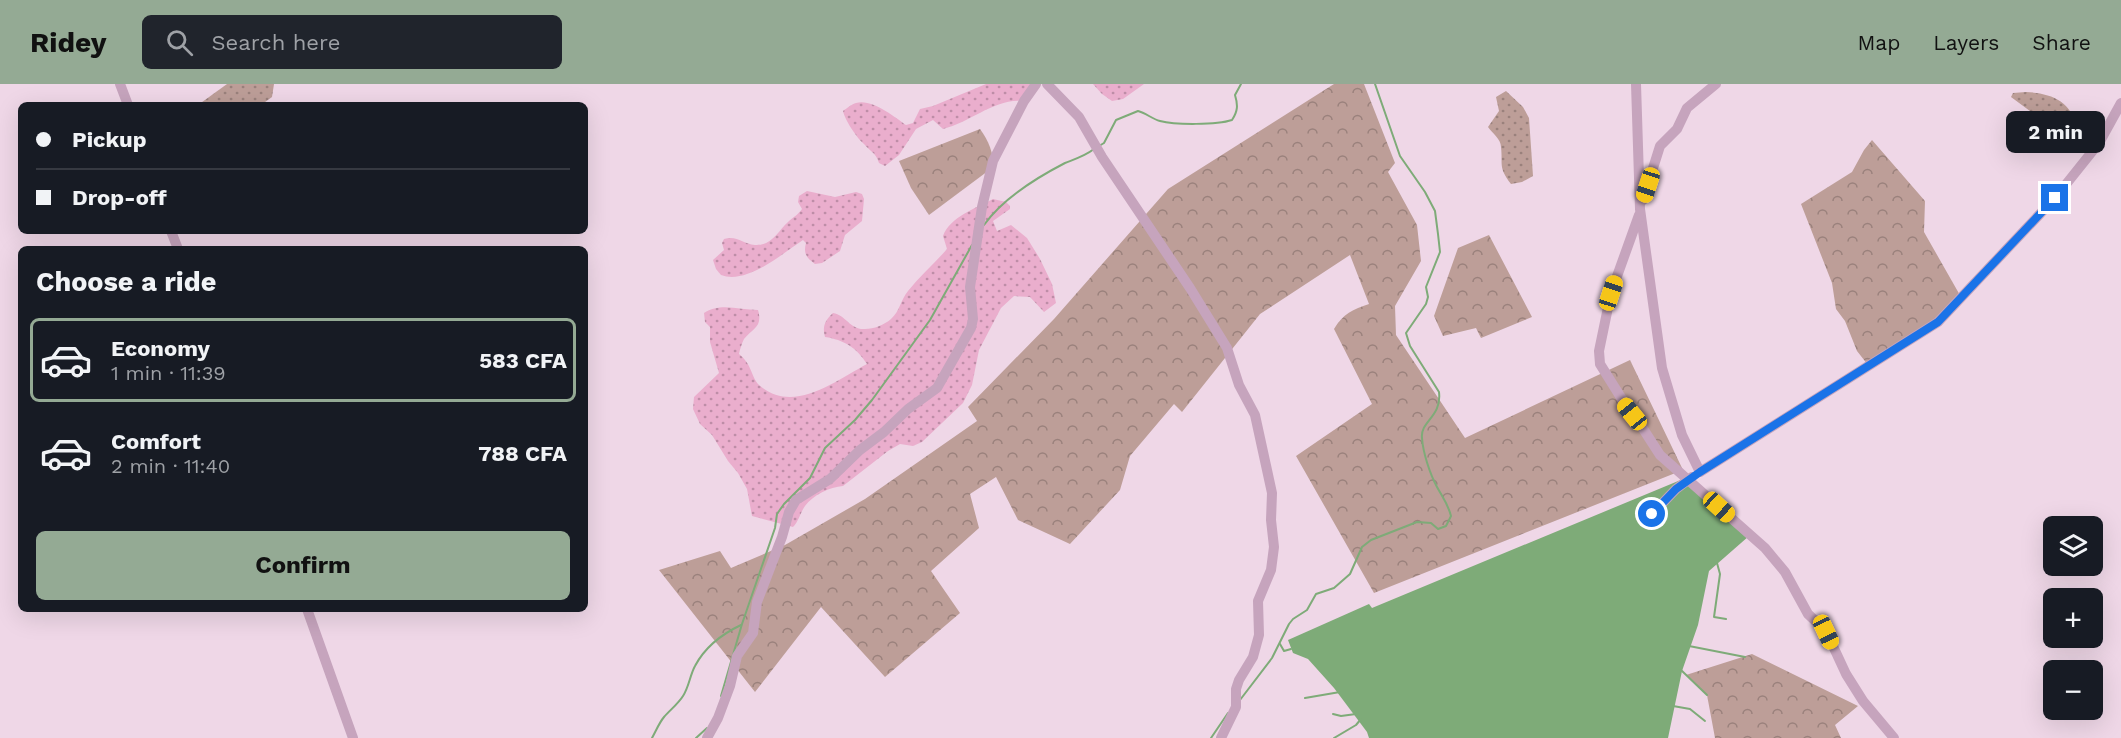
<!DOCTYPE html>
<html lang="en">
<head>
<meta charset="utf-8">
<style>
  :root { --surface:#171b24; --page:#20242c; --text:#f1f3f6; --muted:#9ea1a6; --line:#363941; --accent:#94aa94 }
  body { margin:0; font-family:"Work Sans",sans-serif; background:var(--page); color:var(--text); height:100vh; display:flex; flex-direction:column; font-size:22px; white-space:nowrap }
  * { box-sizing:border-box; margin:0 }
  p { font-size:20px; color:var(--muted) }
  .icon { flex:none; width:33px; height:33px; fill:none; stroke:currentColor; stroke-width:2; stroke-linecap:round; stroke-linejoin:round }
  .map { position:relative; flex:1; overflow:hidden }
  .side { position:absolute; left:18px; top:162px; width:570px; height:366px; display:flex; flex-direction:column; background:var(--surface); border-radius:9px; box-shadow:0 6px 24px #0002 }
  .side>* { flex:none }
  .banner { position:absolute; left:18px; top:18px; width:570px; height:132px; border-radius:9px; box-shadow:0 6px 24px #0002; display:grid; align-content:center; height:132px; padding:0 18px; background:var(--surface) }
  .fabs { position:absolute; left:2043px; top:432px; display:grid; gap:12px }
  .fabs a { display:grid; place-items:center; width:60px; height:60px; border-radius:9px; background:var(--surface); box-shadow:0 6px 24px #0002; font-size:30px }
  .end { position:absolute; width:27px; height:27px; margin:-14px; border:8px solid #1a73e8; background:#fff; box-shadow:0 0 0 3px #fff }
  .from { border-radius:50% }
  .bubble { position:absolute; height:42px; border-radius:9px; background:var(--surface); box-shadow:0 6px 24px #0002; font-size:20px; font-weight:700; line-height:42px; text-align:center }
  .car { position:absolute; width:18px; height:36px; margin:-18px -9px; border-radius:8px; box-shadow:0 0 4px 2px #0007; background:linear-gradient(#f5c518 24%,#345 0 40%,#f5c518 0 76%,#345 0 86%,#f5c518 0) }
  .banner b { display:flex; align-items:center; gap:21px; height:57px; font-size:22px }
  .banner b+b { border-top:2px solid var(--line) }
  .banner i { width:15px; height:15px; background:var(--text) }
  ul { padding:0; list-style:none }
  li { display:flex; align-items:center; gap:18px; height:84px; margin:0 12px 9px; padding:0 6px; border:3px solid transparent; border-radius:9px }
  li div { flex:1 }
  li b { display:block; font-size:22px }
  li em { font-style:normal; font-weight:700 }
  li.selected { border-color:var(--accent) }
  li>.icon { width:54px; height:54px; stroke-width:1.5 }
  h2 { padding:0 18px; font-size:27px; line-height:72px }
  .cta { display:flex; gap:12px; margin-top:auto; padding:12px 18px }
  .cta a { flex:1; height:69px; border-radius:9px; background:var(--accent); color:#111; font-size:24px; font-weight:700; line-height:69px; text-align:center }
  header { display:flex; align-items:center; gap:36px; box-sizing:border-box; height:84px; padding:0 30px; background:var(--accent); color:#111 }
  header strong { font-size:28px }
  nav { display:flex; gap:33px; margin-inline-start:auto; font-size:21px }
  .search { width:420px; height:54px; background:var(--page); display:flex; align-items:center; gap:15px; box-sizing:border-box; padding:0 21px; border-radius:9px; color:var(--muted); font-size:22px }
  .map>svg:first-child { display:block }
  .grass { fill:url(#grass-dots) }
  .forest { fill:url(#forest-crowns) }
  .sand { fill:url(#sand-dots) }
  .water { fill:#7eab78 }
  .lines { fill:none; stroke-linecap:round; stroke-linejoin:round }
  .stream { stroke:#7eab78; stroke-width:2 }
  .minor { stroke:#c6a4bd; stroke-width:10 }
  .route { stroke:#1a73e8; stroke-width:8 }
</style>
</head>
<body>
<header>
<strong>Ridey</strong>
<div class="search"><svg class="icon" aria-label="search" viewBox="0 0 24 24"><circle cx="10" cy="10" r="6"/><path d="M15 15l6 6"/></svg>Search here</div>
<nav><a>Map</a><a>Layers</a><a>Share</a></nav>
</header>
<div class="map">
<svg width="2121" height="654" viewBox="0 0 2121 654">
  <defs>
    <pattern id="grass-dots" width="8" height="8" patternUnits="userSpaceOnUse" patternTransform="scale(1.5)"><rect width="8" height="8" fill="#bd9e98"/><path d="M2 2h.1M6 6h.1" fill="none" stroke="#9a817c" stroke-width="1.8" stroke-linecap="round"/></pattern>
    <pattern id="forest-crowns" width="20" height="18" patternUnits="userSpaceOnUse" patternTransform="scale(1.5)"><rect width="20" height="18" fill="#bd9e98"/><path d="M2 6a3 3 0 1 1 6 0M12 15a3 3 0 1 1 6 0" fill="none" stroke="#9a817c"/></pattern>
    <pattern id="sand-dots" width="8" height="8" patternUnits="userSpaceOnUse" patternTransform="scale(1.5)"><rect width="8" height="8" fill="#eaaecd"/><path d="M2 2h.1M6 6h.1" fill="none" stroke="#be8da7" stroke-width="1.8" stroke-linecap="round"/></pattern>
  </defs>
  <rect width="100%" height="100%" fill="#efd7e7"/>
  <g class="grass">
    <polygon points="227,0 274,0 272,13 261,21 198,21"/>
    <path d="M1506 7 1523 23 1529 34 1533 92 1522 98 1511 100C1498 83 1503 81 1501 63 1501 55 1492 49 1488 43L1499 27 1496 13Z"/>
    <path d="M2026 8C2051 9 2071 17 2077 43L2068 47 2054 50 2047 46 2034 30 2011 13 2013 9Z"/>
  </g>
  <g class="forest">
    <path d="M1334 0H1364L1395 79 1388 88 1417 141 1421 177 1395 222 1396 251 1465 354 1630 276 1683 386 1374 509 1296 372 1372 320 1334 245C1343 230 1353 225 1369 220L1350 171 1260 230 1182 328 1174 320 1130 372 1120 406 1070 460 1018 436 996 393 970 410 979 444 931 487 960 529 885 593 821 523 755 608 659 486 720 467 731 484 785 461 865 415 977 337 968 323 1054 235 1168 105Z"/>
    <path d="M980 45C988 56 995 70 992 84L929 131 911 104 899 77Z"/>
    <polygon points="1872,56 1925,117 1924,148 1961,213 1938,238 1868,281 1857,267 1845,237 1836,225 1832,199 1801,120 1852,88 1864,66"/>
    <polygon points="1489,151 1532,233 1481,254 1476,244 1443,252 1434,232 1458,164"/>
    <polygon points="1752,570 1858,622 1835,641 1841,654 1715,654 1707,611 1686,591"/>
  </g>
  <g class="sand">
    <path d="M986 0H1036L1024 17C995 14 971 38 943 45L933 36 916 45 899 71 885 82 879 79C876 69 871 68 864 60 856 53 845 36 843 27 847 24 852 20 856 19 871 14 895 33 906 41L913 39 920 25 933 22Z"/>
    <polygon points="1093,0 1144,0 1123,15 1112,17 1102,10"/>
    <path d="M807 107 835 113 856 108 862 110 864 115 862 137 845 151 840 167 822 179 815 180C807 174 803 170 806 159L803 156C783 169 747 201 721 191L716 185 713 176 724 166 722 159 724 155C737 151 743 160 755 161 772 162 778 147 788 138 793 133 798 131 802 125L798 118 799 112Z"/>
    <path d="M993 115 1006 118 1010 122V125L993 137 997 147 1011 141 1027 154 1040 175 1052 200 1056 219 1044 228 1030 213 1014 212 1001 224 979 266 972 301 963 319 922 358 913 362 900 360 888 367 843 402C830 403 813 411 805 422 800 429 799 437 793 443L752 432 747 405 738 389 728 377 712 351 700 340 693 325 694 313 719 289 710 258V243L705 238 704 229C720 218 740 226 758 226 763 243 753 244 744 255 742 259 740 265 739 270 752 280 751 293 759 301 793 331 835 297 867 280 856 263 844 256 825 253 822 243 825 236 833 229 846 231 850 246 865 245 874 245 884 241 891 235 900 227 901 215 908 207 920 192 935 179 947 165L943 152C950 133 976 124 993 115Z"/>
  </g>
  <polygon class="water" points="1683,395 1749,452 1709,487 1698,541 1682,587 1668,654 1369,654 1367,648 1334,604 1308,575 1293,569 1288,556 1369,520 1372,524"/>
  <g class="lines">
    <g class="stream">
      <path d="M1099 62 1104 59 1116 36 1138 27C1146 29 1152 35 1160 37 1175 41 1217 41 1232 36 1238 27 1238 21 1235 11L1241 0"/>
      <path d="M984 141C1003 114 1036 94 1065 79 1075 75 1085 72 1094 65"/>
      <polyline points="1717,479 1720,490 1714,533 1726,535"/>
      <polyline points="1280,560 1284,567 1291,565"/>
      <polyline points="1689,562 1745,573"/>
      <polyline points="1681,586 1707,611"/>
      <polyline points="721,612 742,540 775,444 777,430 784,420 810,394 825,364 855,336 872,316 930,236 972,161"/>
      <polyline points="1305,614 1340,608"/>
      <path d="M1240 616 1272 574 1289 540 1293 535 1307 526 1316 510 1334 504 1350 490 1362 463 1371 456 1417 438 1431 439 1438 445 1446 442 1451 432C1448 420 1443 414 1437 403 1430 390 1423 369 1422 354 1420 337 1442 333 1439 308L1410 262 1406 249 1426 220 1428 213 1426 203 1440 168 1438 150 1435 127 1425 108 1400 72 1375 0"/>
      <polyline points="1673,622 1690,625 1705,637"/>
      <polyline points="1333,630 1341,632 1356,630"/>
      <path d="M652 654C656 647 659 639 664 633 670 626 678 620 683 612 689 603 690 591 695 582 705 563 722 550 741 541"/>
      <polyline points="696,654 707,644"/>
      <polyline points="1211,654 1228,629"/>
      <polyline points="1334,654 1356,641 1361,635"/>
    </g>
    <g class="minor">
      <polyline points="120,0 128,21"/>
      <polyline points="1047,0 1079,33 1102,73 1190,204 1227,264 1239,301 1255,331 1272,409 1271,436 1274,463 1271,486 1258,517 1259,551 1253,573 1239,596 1236,605 1236,623 1221,654"/>
      <polyline points="1636,0 1640,125 1662,284 1682,351 1700,388 1938,238 2055,114 2099,59 2121,19"/>
      <polyline points="1643,116 1660,62 1677,45 1687,24 1716,0"/>
      <polyline points="1639,131 1611,209 1599,267 1600,280 1625,320 1640,340 1660,371 1765,464 1785,488 1808,530 1826,547 1846,590 1863,617 1894,654"/>
      <polyline points="171,147 178,165"/>
      <polyline points="1652,430 1676,405 1692,393"/>
      <polyline points="307,525 353,654"/>
      <polyline points="707,654 718,634 730,602 737,572 753,549 757,518 782,453 789,428 796,416 830,395 860,366 884,348 908,325 937,304 971,244 973,235 970,203 982,123 993,77 1024,17 1036,0"/>
    </g>
  </g>
  <g class="lines">
    <polyline class="route" points="1652,430 1676,405 1700,388 1938,238 2055,114"/>
  </g>
</svg>
<div class="fabs">
<a><svg class="icon" aria-label="layers" viewBox="0 0 24 24"><path d="M12 4l9 5-9 5-9-5zM3 14l9 5 9-5"/></svg></a>
<a>+</a>
<a>−</a>
</div>
<i class="end from" style="left:1652px;top:430px"></i>
<i class="end" style="left:2055px;top:114px"></i>
<div class="bubble" style="left:2006px;top:27px;width:99px">2 min</div>
<i class="car" style="left:1648px;top:101px;rotate:198deg"></i>
<i class="car" style="left:1611px;top:209px;rotate:18deg"></i>
<i class="car" style="left:1632px;top:330px;rotate:321deg"></i>
<i class="car" style="left:1719px;top:423px;rotate:132deg"></i>
<i class="car" style="left:1826px;top:548px;rotate:155deg"></i>
<div class="banner">
<b><i class="from"></i>Pickup</b>
<b><i></i>Drop-off</b>
</div>
<section class="side">
<h2>Choose a ride</h2>
<ul>
<li class="selected"><svg class="icon" aria-label="car" viewBox="0 0 24 24"><path d="M5 17H2v-5l4-1 3-4h7l3 4 3 1v5h-3M9 17h6M6 11h13"/><circle cx="7" cy="17" r="2"/><circle cx="17" cy="17" r="2"/></svg><div><b>Economy</b><p>1 min · 11:39</p></div><em>583 CFA</em></li>
<li><svg class="icon" aria-label="car" viewBox="0 0 24 24"><path d="M5 17H2v-5l4-1 3-4h7l3 4 3 1v5h-3M9 17h6M6 11h13"/><circle cx="7" cy="17" r="2"/><circle cx="17" cy="17" r="2"/></svg><div><b>Comfort</b><p>2 min · 11:40</p></div><em>788 CFA</em></li>
</ul>
<div class="cta"><a>Confirm</a></div>
</section>
</div>
</body>
</html>
